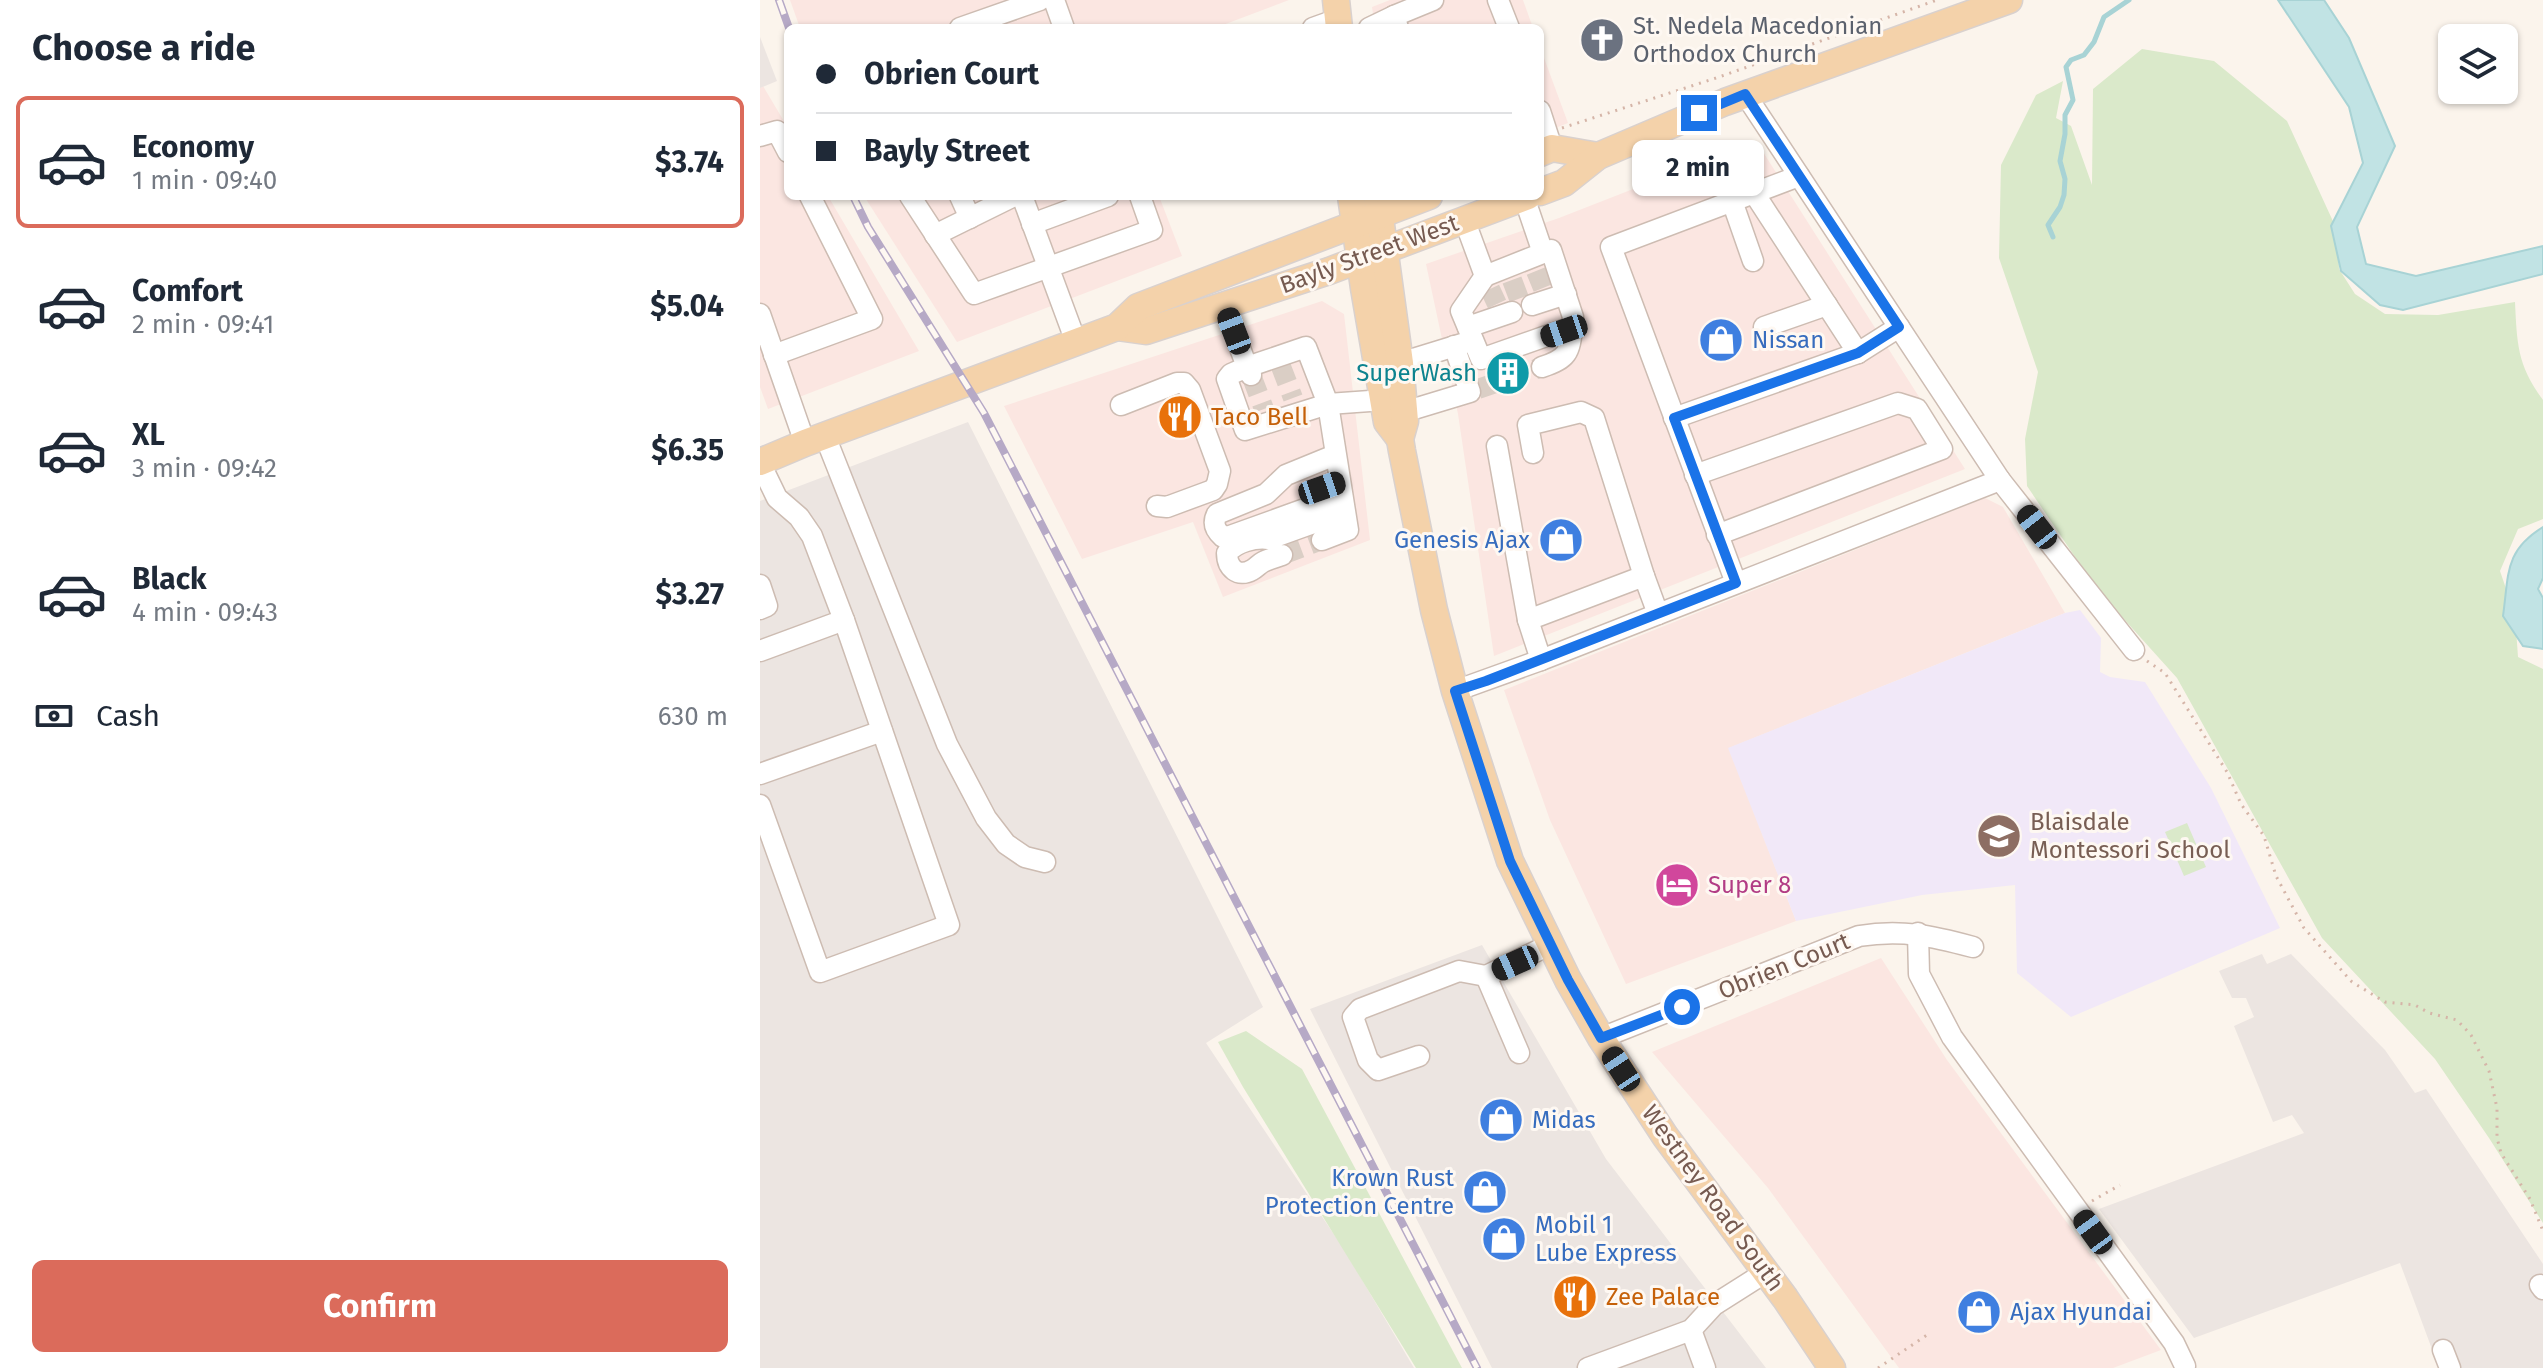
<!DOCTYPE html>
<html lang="en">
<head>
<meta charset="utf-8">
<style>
  :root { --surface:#fff; --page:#f2f2f3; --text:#1f2937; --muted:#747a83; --line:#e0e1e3; --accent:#db6b5b }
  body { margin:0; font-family:"Fira Sans",sans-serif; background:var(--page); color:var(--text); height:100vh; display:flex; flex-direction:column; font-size:30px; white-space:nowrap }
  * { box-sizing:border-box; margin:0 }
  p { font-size:26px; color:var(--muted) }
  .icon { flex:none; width:44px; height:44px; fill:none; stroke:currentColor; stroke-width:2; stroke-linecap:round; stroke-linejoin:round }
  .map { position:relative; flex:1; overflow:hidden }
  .sheet { display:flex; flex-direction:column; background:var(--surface); width:760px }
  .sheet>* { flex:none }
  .guide { position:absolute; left:24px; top:24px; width:760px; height:176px; border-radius:12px; box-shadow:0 2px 6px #0004; display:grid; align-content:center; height:176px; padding:0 32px; background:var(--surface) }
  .fabs { position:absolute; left:1678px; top:24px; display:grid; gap:16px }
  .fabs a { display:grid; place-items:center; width:80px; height:80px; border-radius:12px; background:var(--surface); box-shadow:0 2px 6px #0004; font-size:40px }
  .end { position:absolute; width:36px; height:36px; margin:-18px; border:10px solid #1a73e8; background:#fff; box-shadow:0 0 0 4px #fff }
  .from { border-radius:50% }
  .bubble { position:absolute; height:56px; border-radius:12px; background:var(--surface); box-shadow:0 2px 6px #0004; font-size:26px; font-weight:700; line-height:56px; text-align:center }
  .car { position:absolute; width:24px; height:48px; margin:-24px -12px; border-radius:10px; box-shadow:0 0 6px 2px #0007; background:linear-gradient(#222 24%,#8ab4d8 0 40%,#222 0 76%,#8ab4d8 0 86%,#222 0) }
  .guide b { display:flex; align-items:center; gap:28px; height:76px; font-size:30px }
  .guide b+b { border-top:2px solid var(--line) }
  .guide i { width:20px; height:20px; background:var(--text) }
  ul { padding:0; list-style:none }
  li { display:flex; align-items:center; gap:24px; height:132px; margin:0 16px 12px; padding:0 16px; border:4px solid transparent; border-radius:12px }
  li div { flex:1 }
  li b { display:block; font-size:30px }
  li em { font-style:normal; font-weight:700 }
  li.on { border-color:var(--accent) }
  li>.icon { width:72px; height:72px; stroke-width:1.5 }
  h2 { padding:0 32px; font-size:36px; line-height:96px }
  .pay { display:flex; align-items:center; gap:20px; height:88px; padding:0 32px; font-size:30px }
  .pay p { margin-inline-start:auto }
  .cta { display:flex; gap:16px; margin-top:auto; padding:16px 32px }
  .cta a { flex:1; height:92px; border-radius:12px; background:var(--accent); color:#fff; font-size:32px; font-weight:700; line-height:92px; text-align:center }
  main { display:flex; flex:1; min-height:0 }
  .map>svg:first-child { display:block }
  .commercial { fill:#fbe6e1 }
  .industrial { fill:#ece5e1 }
  .education { fill:#f1e8f8 }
  .green { fill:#dae9ca }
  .water { fill:#c1e3e4; stroke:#a8d3d5; stroke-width:2 }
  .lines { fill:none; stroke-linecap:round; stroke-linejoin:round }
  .stream { stroke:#a8d3d5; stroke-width:5 }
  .minor-tunnel { stroke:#dacec5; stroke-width:20; stroke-dasharray:20 10; stroke-linecap:butt }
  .minor-casing { stroke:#cdbcb2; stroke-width:23 }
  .major-casing { stroke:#d9d1ce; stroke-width:29 }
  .path { stroke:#d5b5a8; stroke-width:3; stroke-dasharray:2 6; stroke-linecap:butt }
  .minor { stroke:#fff; stroke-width:20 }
  .major { stroke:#f4d2aa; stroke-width:26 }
  .rail-casing { stroke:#b6a9c6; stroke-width:8 }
  .rail { stroke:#fef8f2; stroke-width:5; stroke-dasharray:15; stroke-linecap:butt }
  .route { stroke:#1a73e8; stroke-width:10 }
  .labels { text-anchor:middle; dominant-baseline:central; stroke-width:6; stroke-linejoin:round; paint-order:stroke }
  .worship-label { font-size:24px; fill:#5b616d; stroke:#fef8f2; text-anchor:start }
  .street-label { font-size:24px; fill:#765a50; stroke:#fef8f2 }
  .shop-label { font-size:24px; fill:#366cbe; stroke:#fef8f2; text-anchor:start }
  .culture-label { font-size:24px; fill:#0d838f; stroke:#fef8f2; text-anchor:end }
  .food-label { font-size:24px; fill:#c56008; stroke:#fef8f2; text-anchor:start }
  .education-label { font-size:24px; fill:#785e54; stroke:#fef8f2; text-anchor:start }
  .hotel-label { font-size:24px; fill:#b23c85; stroke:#fef8f2; text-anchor:start }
</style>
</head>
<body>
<main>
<section class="sheet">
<h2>Choose a ride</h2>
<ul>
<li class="on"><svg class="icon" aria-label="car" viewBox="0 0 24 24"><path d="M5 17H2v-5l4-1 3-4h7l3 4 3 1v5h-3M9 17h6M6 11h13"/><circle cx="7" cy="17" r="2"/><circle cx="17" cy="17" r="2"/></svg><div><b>Economy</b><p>1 min · 09:40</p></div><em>$3.74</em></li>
<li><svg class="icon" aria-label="car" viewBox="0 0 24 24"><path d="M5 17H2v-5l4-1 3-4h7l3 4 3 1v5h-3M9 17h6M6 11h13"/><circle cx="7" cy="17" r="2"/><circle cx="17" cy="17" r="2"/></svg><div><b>Comfort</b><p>2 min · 09:41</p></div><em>$5.04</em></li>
<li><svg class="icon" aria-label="car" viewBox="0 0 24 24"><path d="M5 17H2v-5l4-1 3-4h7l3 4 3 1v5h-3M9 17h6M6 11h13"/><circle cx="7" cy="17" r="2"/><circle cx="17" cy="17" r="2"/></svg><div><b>XL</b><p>3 min · 09:42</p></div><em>$6.35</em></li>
<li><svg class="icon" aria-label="car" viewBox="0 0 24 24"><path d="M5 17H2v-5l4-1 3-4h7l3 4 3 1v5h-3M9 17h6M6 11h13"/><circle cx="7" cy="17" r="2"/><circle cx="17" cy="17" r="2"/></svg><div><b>Black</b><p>4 min · 09:43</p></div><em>$3.27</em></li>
</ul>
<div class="pay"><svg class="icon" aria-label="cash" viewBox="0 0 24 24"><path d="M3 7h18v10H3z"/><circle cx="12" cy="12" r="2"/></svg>Cash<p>630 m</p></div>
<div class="cta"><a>Confirm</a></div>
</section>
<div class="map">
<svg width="1783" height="1368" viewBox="0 0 1783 1368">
  <rect width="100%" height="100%" fill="#fbf4ec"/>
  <g class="commercial">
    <polygon points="30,0 529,0 455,28 40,28"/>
    <polygon points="630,0 763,0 773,28 615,28 612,7"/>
    <polygon points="780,47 808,123 780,134"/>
    <polygon points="3,86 28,128 28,196 68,196 159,351 8,409 0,387 0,88"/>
    <polygon points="996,141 1205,469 734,656 698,414 666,264 799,218"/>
    <polygon points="104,196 399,196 422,256 197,342"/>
    <polygon points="562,301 584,314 610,540 463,597 433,522 322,559 244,406"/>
    <polygon points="1225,498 1243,507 1305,613 969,748 1036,921 866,984 790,820 744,690"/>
    <polygon points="1121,958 1187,1060 1401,1350 1353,1368 1139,1368 1008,1188 892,1052"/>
  </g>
  <g class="industrial">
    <polygon points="0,37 17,81 0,88"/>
    <polygon points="208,422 503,1007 446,1043 585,1251 654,1368 0,1368 0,501"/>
    <polygon points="722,945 846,1159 1006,1368 732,1368 550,1009"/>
    <polygon points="1502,954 1507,964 1531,954 1625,1050 1655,1093 1666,1089 1783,1264 1783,1368 1679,1368 1640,1263 1434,1338 1339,1209 1544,1133 1532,1115 1513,1122 1474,1026 1494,1017 1486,998 1472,998 1459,971"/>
  </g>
  <polygon class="education" points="1320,610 1341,638 1340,672 1350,677 1385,682 1451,788 1520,928 1311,1017 1257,973 1255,885 1162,895 1036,921 968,748 1305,613"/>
  <g class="green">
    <path d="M1382 49 1454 61 1527 121 1577 230 1579 269 1595 294 1625 314 1678 315 1755 302C1757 343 1757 365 1783 400V519L1758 529 1740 571 1755 615 1758 657 1783 669V1223L1729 1138 1675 1059 1562 938 1417 678 1336 588 1267 486 1265 439 1278 372 1239 258 1241 165 1276 95 1303 81 1296 118 1311 126 1332 185 1333 89Z"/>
    <polygon points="1427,823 1446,867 1424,876 1405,832"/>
    <polygon points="486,1031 542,1069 702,1368 656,1368 483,1087 458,1042"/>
  </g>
  <g class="water">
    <polygon points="1518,0 1564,0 1589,38 1635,146 1597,227 1606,264 1656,276 1783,246 1783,274 1643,310 1620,305 1581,271 1571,226 1603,163 1589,107"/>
    <path d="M1783 527V578L1778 589 1783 598V649L1763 646 1743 616C1749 574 1744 551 1783 527Z"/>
  </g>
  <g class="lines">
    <polyline class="stream" points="1293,237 1288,225 1300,207 1304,195 1305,179 1300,161 1305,134 1305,115 1313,100 1306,67 1311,60 1324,55 1334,42 1344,17 1369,0"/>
    <g class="minor-tunnel">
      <polyline points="776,271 783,288"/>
      <polyline points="752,280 763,309"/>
      <polyline points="730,289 737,304"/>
      <polyline points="520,364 533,398"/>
      <polyline points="491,375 504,409"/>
      <polyline points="718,389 782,367"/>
      <polyline points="522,555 562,540"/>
    </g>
    <g class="minor-casing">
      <g id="minor">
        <polyline points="294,0 304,28"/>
        <polyline points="738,0 749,28"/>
        <polyline points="634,16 673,0"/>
        <polyline points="200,28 280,0"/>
        <polyline points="553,28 578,19"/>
        <polyline points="609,28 634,16 638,28"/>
        <polyline points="985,94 1240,480 1374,650"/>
        <polyline points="780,111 792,148"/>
        <polyline points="0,136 17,131 28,152"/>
        <polyline points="994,193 1098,353"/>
        <polyline points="150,196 214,294 392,230 380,196"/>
        <polyline points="200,196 210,218"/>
        <polyline points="262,196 316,342"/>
        <polyline points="972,201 993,261"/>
        <polyline points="704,219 725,276 783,253 764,197"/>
        <polyline points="272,224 348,196"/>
        <polyline points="175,235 254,196"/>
        <polyline points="725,276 701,311 721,359 812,327 813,317 791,250 783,253"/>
        <polyline points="464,305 487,367 546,347 568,404 588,530 562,540"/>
        <polyline points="772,305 806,294"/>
        <polyline points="0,314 45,443"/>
        <polyline points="708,327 752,312"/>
        <polyline points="1004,327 1067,305"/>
        <polyline points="14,355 112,319 50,196"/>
        <polyline points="640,363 705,343"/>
        <path d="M782 367C807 359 810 353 812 327"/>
        <polyline points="491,375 487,367 471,374 467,379 485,430 568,404 624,400"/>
        <polyline points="361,405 417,383 424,383 430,390 460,471 457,484 453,490 407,507 397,506"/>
        <polyline points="644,412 710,392 694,346"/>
        <polyline points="914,418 1098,353 1139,327"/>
        <polyline points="65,436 187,744 226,818 246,844 265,857 285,862"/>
        <polyline points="737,446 768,620"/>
        <polyline points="773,453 768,425 821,412 834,418 884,576"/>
        <path d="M575 455 526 475 506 494 457 514C452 524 455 530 463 537L470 536 581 496"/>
        <polyline points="0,463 17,498 39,517 52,536 84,620 0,651"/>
        <polyline points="935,475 1138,403 1157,409 1182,449 957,535"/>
        <path d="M522 555C516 557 509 559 503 562 499 564 496 568 492 570 478 578 467 568 467 553 476 542 495 537 509 539L584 512"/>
        <polyline points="976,583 851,247 1039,176"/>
        <polyline points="0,585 7,606 0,609"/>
        <polyline points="781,660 768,620 884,576 898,614"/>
        <polyline points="695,691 781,660 1240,480"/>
        <polyline points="0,774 122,731"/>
        <polyline points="0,805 60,972 189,925 84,620"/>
        <polyline points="1158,933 1159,974 1192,1037 1414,1343 1425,1366"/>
        <path d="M841 1038 1099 936C1142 929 1172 936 1213 947"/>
        <polyline points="759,1053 726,976 791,944"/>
        <polyline points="659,1056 618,1070 608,1060 593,1017 600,1009 699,971 726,976"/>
        <polyline points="1780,1285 1783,1289"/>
        <polyline points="931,1330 945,1368"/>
        <polyline points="1683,1350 1690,1368"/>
        <polyline points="828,1368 931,1330 954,1305 1006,1272"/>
      </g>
    </g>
    <g class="major-casing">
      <g id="major">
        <polyline points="576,0 579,28"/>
        <polyline points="780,153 792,148 838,156"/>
        <polyline points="780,192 804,183 838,156 965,102 1249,0"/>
        <polyline points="591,196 604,288 627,422 640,439"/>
        <polyline points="617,196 640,363 645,421 640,439 642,451 674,610 695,691 750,861 808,980 841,1038 905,1136 1025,1298 1072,1368"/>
        <polyline points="357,327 386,331 569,271 768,196"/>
        <polyline points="0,462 45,443 357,327 378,307 669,196"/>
      </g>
    </g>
    <g class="path">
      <polyline points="802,128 956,78 1177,0"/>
      <polyline points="1387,661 1405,673 1467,772 1481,804 1504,836 1516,876 1544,928 1592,982 1625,1002 1655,1005 1669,1013 1697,1020 1711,1035 1729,1071 1737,1108 1737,1138 1741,1153 1770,1199 1783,1231"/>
      <polyline points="1332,1201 1360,1185"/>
      <polyline points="1118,1368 1167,1335"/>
    </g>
    <use href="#minor" class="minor"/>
    <use href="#major" class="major"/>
    <g class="rail-casing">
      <g id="rail">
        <polyline points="19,0 29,28"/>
        <polyline points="93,196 108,227 224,413 717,1368"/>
      </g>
    </g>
    <use href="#rail" class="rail"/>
  </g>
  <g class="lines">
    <polyline class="route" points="922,1007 841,1038 808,980 750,861 695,691 726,681 976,583 914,418 1098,353 1139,327 985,94 939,113"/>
  </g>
  <defs>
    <g id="church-disc" transform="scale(2.3)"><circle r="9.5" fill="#6b7280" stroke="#fef8f2"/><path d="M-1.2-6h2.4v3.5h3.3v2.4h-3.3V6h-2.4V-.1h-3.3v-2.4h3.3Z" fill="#fff"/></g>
    <g id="shop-disc" transform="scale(2.3)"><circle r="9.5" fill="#3f7fe0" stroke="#fef8f2"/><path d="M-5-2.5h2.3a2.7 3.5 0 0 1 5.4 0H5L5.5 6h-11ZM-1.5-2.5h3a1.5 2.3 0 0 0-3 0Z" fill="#fff"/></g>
    <g id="building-disc" transform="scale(2.3)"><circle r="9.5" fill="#0f9aa8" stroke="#fef8f2"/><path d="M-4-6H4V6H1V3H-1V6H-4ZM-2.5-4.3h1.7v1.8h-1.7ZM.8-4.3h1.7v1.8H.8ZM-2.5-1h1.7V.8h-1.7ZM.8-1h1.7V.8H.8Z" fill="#fff"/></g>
    <g id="restaurant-disc" transform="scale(2.3)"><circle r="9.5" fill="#e8710a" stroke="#fef8f2"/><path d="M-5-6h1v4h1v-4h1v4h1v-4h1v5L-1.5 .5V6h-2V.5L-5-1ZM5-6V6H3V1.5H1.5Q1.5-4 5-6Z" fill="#fff"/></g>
    <g id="school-disc" transform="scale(2.3)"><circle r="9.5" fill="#8d6e63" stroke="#fef8f2"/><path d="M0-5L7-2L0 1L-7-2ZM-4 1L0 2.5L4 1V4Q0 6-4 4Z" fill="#fff"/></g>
    <g id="hotel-disc" transform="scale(2.3)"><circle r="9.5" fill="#d1479c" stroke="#fef8f2"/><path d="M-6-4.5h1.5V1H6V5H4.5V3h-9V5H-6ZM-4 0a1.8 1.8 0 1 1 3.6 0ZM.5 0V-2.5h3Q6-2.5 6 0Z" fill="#fff"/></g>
  </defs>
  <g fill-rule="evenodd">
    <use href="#church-disc" x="842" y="40"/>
    <use href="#shop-disc" x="961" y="340"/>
    <use href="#building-disc" x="748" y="373"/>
    <use href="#restaurant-disc" x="420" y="417"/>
    <use href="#shop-disc" x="801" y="540"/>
    <use href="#school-disc" x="1239" y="836"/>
    <use href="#hotel-disc" x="917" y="885"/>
    <use href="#shop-disc" x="741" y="1120"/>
    <use href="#shop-disc" x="725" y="1192"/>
    <use href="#shop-disc" x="744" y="1239"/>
    <use href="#restaurant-disc" x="815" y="1297"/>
    <use href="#shop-disc" x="1219" y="1312"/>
  </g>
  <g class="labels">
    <g class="worship-label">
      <text x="873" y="26">St. Nedela Macedonian<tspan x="873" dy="28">Orthodox Church</tspan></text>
    </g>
    <g class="street-label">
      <text transform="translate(609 254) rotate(-20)">Bayly Street West</text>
      <text transform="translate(1024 966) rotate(-22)">Obrien Court</text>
      <text transform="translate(953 1198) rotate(54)">Westney Road South</text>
    </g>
    <g class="shop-label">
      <text x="992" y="340">Nissan</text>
      <text x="770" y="540" text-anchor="end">Genesis Ajax</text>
      <text x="772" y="1120">Midas</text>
      <text x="694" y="1178" text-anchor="end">Krown Rust<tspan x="694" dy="28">Protection Centre</tspan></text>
      <text x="775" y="1225">Mobil 1<tspan x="775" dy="28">Lube Express</tspan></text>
      <text x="1250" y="1312">Ajax Hyundai</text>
    </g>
    <g class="culture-label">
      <text x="717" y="373">SuperWash</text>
    </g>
    <g class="food-label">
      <text x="451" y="417">Taco Bell</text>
      <text x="846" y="1297">Zee Palace</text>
    </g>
    <g class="education-label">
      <text x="1270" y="822">Blaisdale<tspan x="1270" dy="28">Montessori School</tspan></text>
    </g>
    <g class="hotel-label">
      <text x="948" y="885">Super 8</text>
    </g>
  </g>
</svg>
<div class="fabs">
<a><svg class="icon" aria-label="layers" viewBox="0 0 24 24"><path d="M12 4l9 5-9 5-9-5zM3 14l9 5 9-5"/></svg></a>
</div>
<i class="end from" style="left:922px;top:1007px"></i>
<i class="end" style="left:939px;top:113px"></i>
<div class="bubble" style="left:872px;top:140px;width:132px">2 min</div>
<i class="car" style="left:474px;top:331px;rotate:339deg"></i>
<i class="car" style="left:804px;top:331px;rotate:251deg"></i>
<i class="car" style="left:562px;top:488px;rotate:71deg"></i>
<i class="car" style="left:1277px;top:527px;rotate:322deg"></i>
<i class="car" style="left:755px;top:963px;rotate:246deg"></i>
<i class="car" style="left:861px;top:1069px;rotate:327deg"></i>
<i class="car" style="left:1333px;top:1232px;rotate:324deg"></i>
<div class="guide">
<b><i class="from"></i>Obrien Court</b>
<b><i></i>Bayly Street</b>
</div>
</div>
</main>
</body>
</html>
